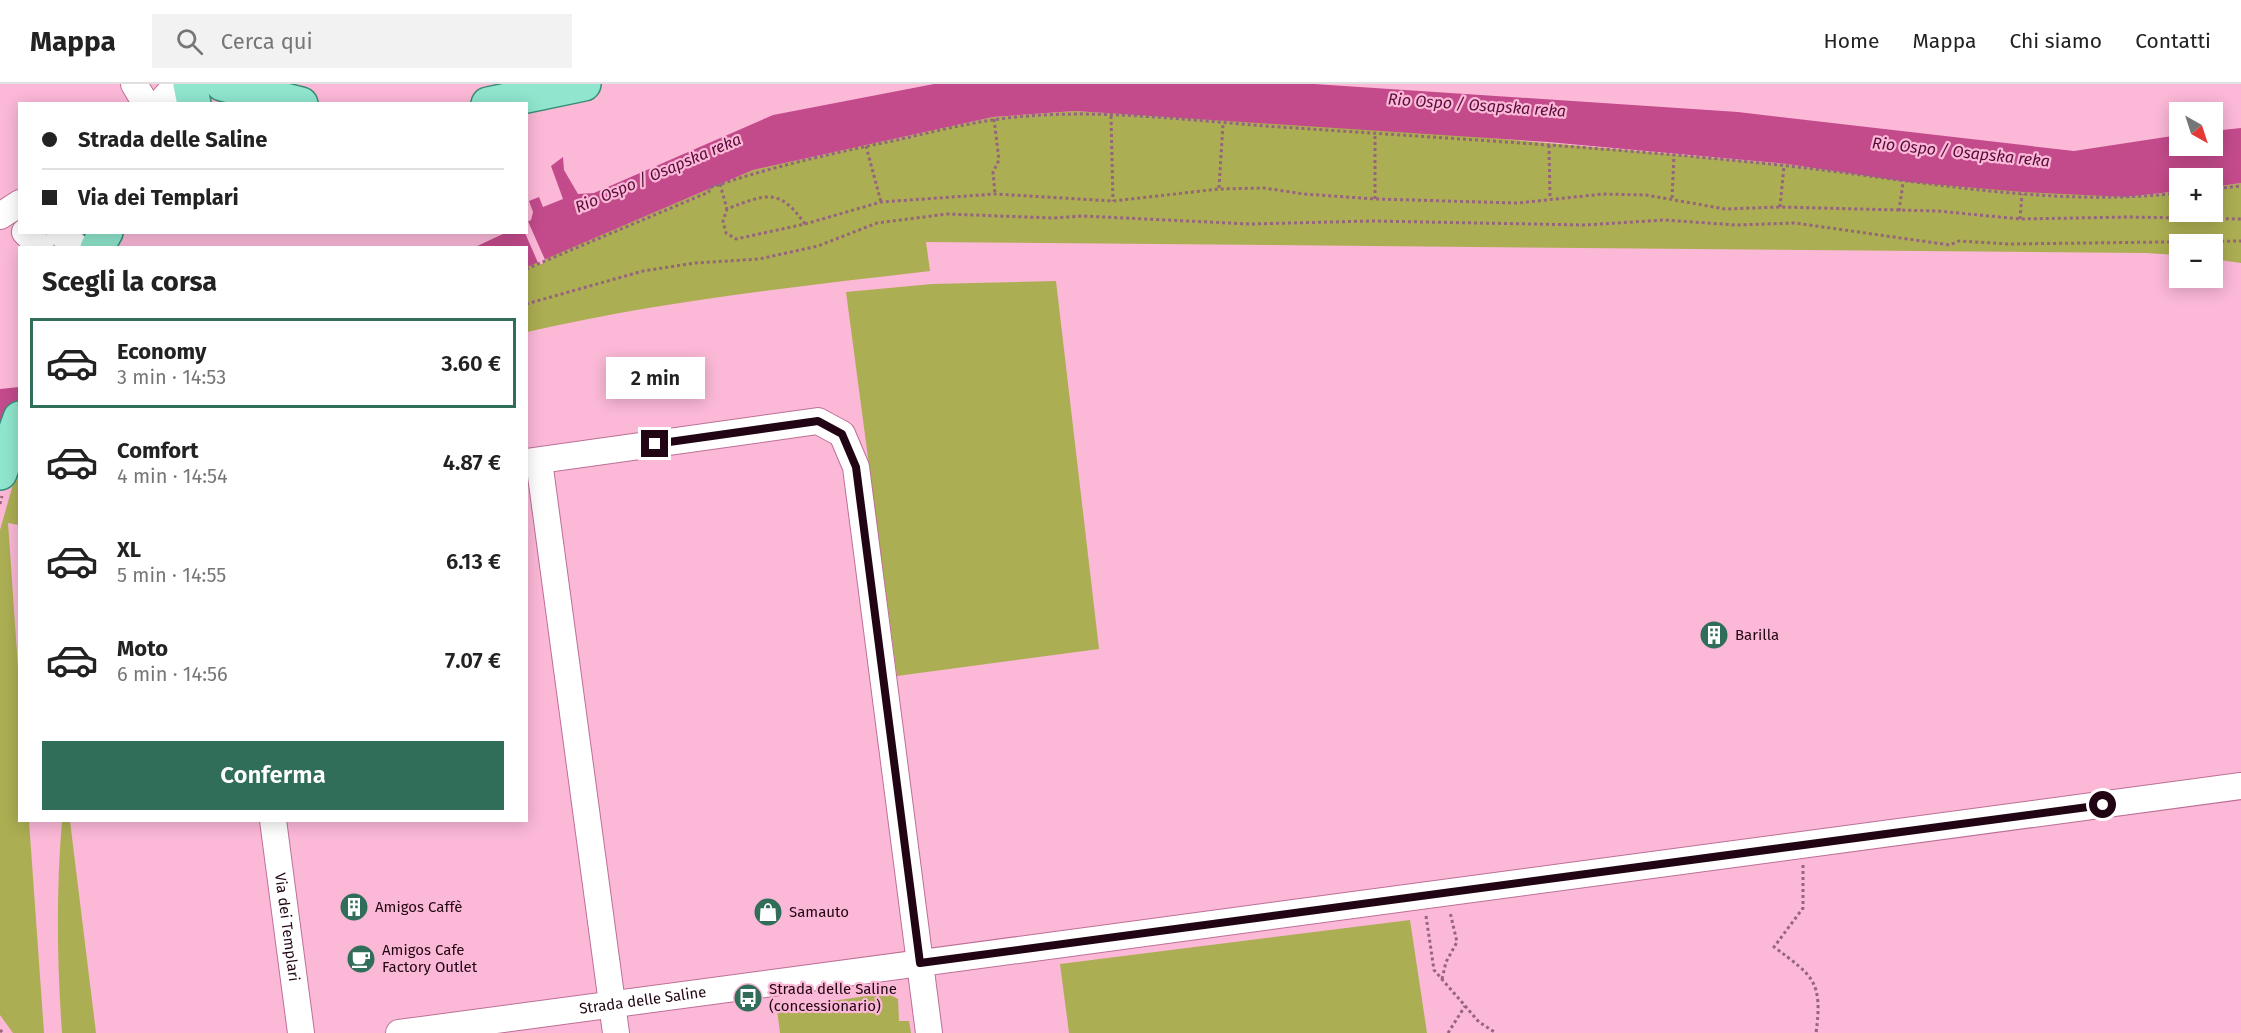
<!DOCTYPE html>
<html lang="it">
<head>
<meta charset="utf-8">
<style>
  :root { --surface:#fff; --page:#f2f2f2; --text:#222; --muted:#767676; --line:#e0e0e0; --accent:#306e5a }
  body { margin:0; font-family:"Fira Sans",sans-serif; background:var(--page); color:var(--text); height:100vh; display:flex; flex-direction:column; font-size:22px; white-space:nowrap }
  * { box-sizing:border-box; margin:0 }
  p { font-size:20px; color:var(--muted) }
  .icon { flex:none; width:33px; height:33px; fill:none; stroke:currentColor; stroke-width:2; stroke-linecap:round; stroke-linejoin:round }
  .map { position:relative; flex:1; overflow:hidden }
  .sheet { position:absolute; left:18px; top:162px; width:510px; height:576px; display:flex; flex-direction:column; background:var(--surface); border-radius:0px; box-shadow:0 3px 15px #0003 }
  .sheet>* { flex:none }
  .guide { position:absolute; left:18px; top:18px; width:510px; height:132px; border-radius:0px; box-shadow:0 3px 15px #0003; display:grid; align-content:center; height:132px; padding:0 24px; background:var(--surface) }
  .needle { width:39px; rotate:141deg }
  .buttons { position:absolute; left:2169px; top:18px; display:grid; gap:12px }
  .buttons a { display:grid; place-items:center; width:54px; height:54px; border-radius:0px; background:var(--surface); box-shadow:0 3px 15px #0003; font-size:30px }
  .end { position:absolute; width:27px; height:27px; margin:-14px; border:8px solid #210514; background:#fff; box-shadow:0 0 0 3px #fff }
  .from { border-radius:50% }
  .bubble { position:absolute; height:42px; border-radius:0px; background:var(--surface); box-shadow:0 3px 15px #0003; font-size:20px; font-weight:600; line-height:42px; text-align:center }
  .guide b { display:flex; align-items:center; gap:21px; height:57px; font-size:22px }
  .guide b+b { border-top:2px solid var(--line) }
  .guide i { width:15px; height:15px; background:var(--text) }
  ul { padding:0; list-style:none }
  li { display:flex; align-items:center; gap:18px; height:90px; margin:0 12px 9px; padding:0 12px; border:3px solid transparent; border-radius:0px }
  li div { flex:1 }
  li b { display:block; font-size:22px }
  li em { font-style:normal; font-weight:600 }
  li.current { border-color:var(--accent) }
  li>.icon { width:54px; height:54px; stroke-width:1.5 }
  h2 { padding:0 24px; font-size:27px; line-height:72px }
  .cta { display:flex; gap:12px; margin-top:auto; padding:12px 24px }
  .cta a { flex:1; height:69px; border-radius:0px; background:var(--accent); color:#fff; font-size:24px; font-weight:600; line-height:69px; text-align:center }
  header { display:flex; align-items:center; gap:36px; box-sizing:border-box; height:84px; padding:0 30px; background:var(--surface); border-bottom:2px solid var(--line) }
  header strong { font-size:28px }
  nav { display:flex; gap:33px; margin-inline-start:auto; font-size:21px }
  .search { width:420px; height:54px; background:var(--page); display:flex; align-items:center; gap:15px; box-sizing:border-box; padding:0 21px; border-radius:0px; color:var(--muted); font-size:22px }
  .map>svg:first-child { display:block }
  .green { fill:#acae53 }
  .water { fill:#c34b8c }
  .pier { fill:#fbb8d7 }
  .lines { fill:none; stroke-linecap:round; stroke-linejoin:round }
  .minor-casing { stroke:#bd7096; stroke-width:28 }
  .major-casing { stroke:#388c76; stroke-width:36 }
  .path { stroke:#96657d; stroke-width:3; stroke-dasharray:3 3; stroke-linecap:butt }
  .minor { stroke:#fff; stroke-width:26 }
  .major { stroke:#8fe5cd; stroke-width:33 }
  .route { stroke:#210514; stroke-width:8 }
  .labels { text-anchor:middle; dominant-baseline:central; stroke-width:4.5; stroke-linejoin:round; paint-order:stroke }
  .poi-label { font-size:15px; fill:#210514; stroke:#fbb8d7; text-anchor:start }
  .street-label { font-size:15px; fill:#210514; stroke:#fbb8d7 }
  .water-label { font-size:16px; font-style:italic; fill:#5a0b3a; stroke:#fbb8d7 }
</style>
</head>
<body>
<header>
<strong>Mappa</strong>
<div class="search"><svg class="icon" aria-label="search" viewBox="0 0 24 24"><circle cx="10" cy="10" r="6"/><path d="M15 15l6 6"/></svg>Cerca qui</div>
<nav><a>Home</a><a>Mappa</a><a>Chi siamo</a><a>Contatti</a></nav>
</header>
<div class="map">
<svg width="2241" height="949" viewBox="0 0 2241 949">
  <rect width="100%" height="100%" fill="#fbb8d7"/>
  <g class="green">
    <path d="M1075 27 1445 50 1787 80 1907 98 2126 113 2179 107 2180 128H2212L2213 103 2241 99V179L2213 175 2212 160H2180L2179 171 2145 169 926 158 930 187C794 203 660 217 527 248L526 183 753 86 993 33Z"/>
    <polygon points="1056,197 1099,565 897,592 846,208 932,200"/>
    <polygon points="0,338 19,339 19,441 8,439 19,598 20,736 29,737 44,949 13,949 0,931 0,446 16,390 0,372"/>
    <path d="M70 736V737L96 949H62C57 878 56 808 62 737Z"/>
    <polygon points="1410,836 1427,949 1069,949 1060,880"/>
    <polygon points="887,909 898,915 899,937 909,937 911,949 780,949 777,925"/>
  </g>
  <g class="water">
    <polygon points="934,0 1314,0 1738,28 2074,67 2179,51 2180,62 2212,62 2213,47 2241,44 2241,99 2213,103 2212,94 2180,94 2179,107 2126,113 2023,108 1907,98 1787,80 1548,58 1075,27 993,33 753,86 527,183 526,164 473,164 505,149 526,148 527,138 531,136 533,128 529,117 539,113 543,123 563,115 551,82 563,73 564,86 578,110 594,109 773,31"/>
    <polygon points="19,303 19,339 0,338 0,305"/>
  </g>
  <polygon class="pier" points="527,135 546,178 539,181 525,149"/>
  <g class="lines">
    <g class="minor-casing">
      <g id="minor">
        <polyline points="134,0 146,20"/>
        <polyline points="159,20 177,0"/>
        <polyline points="0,132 20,119"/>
        <polyline points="25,148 41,164"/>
        <polyline points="59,148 78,164"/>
        <polyline points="539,377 616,949"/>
        <polyline points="526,378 818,337 842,350 856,383 929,949"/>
        <path id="s1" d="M273 736 301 949"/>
        <path id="s2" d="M399 949 2241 702"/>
      </g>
    </g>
    <g class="major-casing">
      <g id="major">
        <polyline points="190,0 194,20"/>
        <polyline points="222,0 301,20"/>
        <polyline points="488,20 584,0"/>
        <polyline points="97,164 106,148"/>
        <polyline points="0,389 20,334"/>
      </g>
    </g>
    <g class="path">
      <polyline points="1111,32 1113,117"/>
      <polyline points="994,35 999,76 993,88 995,110"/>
      <polyline points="1549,61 1550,115"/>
      <polyline points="866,62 881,118"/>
      <polyline points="720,100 727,125"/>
      <polyline points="1219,104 1223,40"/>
      <polyline points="2212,105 2241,102"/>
      <polyline points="1672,114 1674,71"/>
      <polyline points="1375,115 1375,49"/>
      <polyline points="1780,123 1784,82"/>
      <polyline points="1899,127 1903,99"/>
      <polyline points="2020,135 2022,110"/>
      <path d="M805 140C779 103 766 110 727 125L723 137 726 149 736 155 805 140 881 118 995 110 1113 117 1219 105 1264 104 1304 110 1375 115 1518 119 1603 110 1646 111 1725 125 1780 123 1938 127 2020 135 2128 133 2241 135"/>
      <path d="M526 185 709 108V104C770 83 833 69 897 56 940 46 984 35 1028 32 1117 25 1208 39 1296 44 1457 55 1619 64 1779 81 1914 95 2044 124 2180 109"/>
      <polyline points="526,220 643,187 695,179 759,175 818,162 877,139 947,130 1053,134 1083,132 1250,140 1372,137 1585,141 1664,136 1736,141 1795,139 1950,161 1959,157 2009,160 2241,157"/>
      <polyline points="0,420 2,412"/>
      <path d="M1803 781V824L1774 863C1813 892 1823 897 1816 949"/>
      <polyline points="1426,832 1434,886 1479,938 1496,949"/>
      <polyline points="1442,895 1446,878 1457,858 1450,828"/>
      <polyline points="0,946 3,949"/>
      <polyline points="1448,949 1465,922"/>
    </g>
    <use href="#minor" class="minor"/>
    <use href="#major" class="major"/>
  </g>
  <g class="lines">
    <polyline class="route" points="655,360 818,337 842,350 856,383 920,879 2103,721"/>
  </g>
  <defs>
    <g id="building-disc" transform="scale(1.5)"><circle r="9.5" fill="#306e5a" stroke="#fbb8d7"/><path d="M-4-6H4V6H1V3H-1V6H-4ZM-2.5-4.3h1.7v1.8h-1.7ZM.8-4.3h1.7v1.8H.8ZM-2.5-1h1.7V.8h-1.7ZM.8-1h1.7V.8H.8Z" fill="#fff"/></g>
    <g id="shop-disc" transform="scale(1.5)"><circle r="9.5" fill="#306e5a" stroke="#fbb8d7"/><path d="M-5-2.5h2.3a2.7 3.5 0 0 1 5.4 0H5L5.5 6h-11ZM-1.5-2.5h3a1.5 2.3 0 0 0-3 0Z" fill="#fff"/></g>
    <g id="cafe-disc" transform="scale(1.5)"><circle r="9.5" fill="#306e5a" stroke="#fbb8d7"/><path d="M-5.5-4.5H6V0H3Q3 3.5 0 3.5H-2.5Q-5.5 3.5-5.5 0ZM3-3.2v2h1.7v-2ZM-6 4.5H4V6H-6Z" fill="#fff"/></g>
    <g id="bus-disc" transform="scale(1.5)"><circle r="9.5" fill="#306e5a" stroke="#fbb8d7"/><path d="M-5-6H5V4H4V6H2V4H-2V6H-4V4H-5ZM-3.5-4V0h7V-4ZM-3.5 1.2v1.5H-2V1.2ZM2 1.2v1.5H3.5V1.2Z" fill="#fff"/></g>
  </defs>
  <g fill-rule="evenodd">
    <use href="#building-disc" x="1714" y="551"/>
    <use href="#building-disc" x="354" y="823"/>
    <use href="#shop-disc" x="768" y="828"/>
    <use href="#cafe-disc" x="361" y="875"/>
    <use href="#bus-disc" x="748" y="914"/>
  </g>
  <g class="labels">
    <g class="poi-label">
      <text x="1735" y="551">Barilla</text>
      <text x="375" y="823">Amigos Caffè</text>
      <text x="789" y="828">Samauto</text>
      <text x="382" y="866">Amigos Cafe<tspan x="382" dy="17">Factory Outlet</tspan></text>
      <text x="769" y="905">Strada delle Saline<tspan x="769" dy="17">(concessionario)</tspan></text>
    </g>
    <g class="street-label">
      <text stroke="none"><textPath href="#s1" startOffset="108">Via dei Templari</textPath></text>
      <text stroke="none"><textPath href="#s2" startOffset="246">Strada delle Saline</textPath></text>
    </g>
    <g class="water-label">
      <text transform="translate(1477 21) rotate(4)">Rio Ospo / Osapska reka</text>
      <text transform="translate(1961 68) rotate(6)">Rio Ospo / Osapska reka</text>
      <text transform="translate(658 89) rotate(-23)">Rio Ospo / Osapska reka</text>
    </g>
  </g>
</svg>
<div class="buttons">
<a><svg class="needle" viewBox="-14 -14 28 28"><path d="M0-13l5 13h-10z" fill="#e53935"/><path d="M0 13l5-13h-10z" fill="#767676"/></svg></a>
<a>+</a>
<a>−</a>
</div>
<i class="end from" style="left:2103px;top:721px"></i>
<i class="end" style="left:655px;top:360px"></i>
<div class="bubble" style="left:606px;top:273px;width:99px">2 min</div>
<div class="guide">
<b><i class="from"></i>Strada delle Saline</b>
<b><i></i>Via dei Templari</b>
</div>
<section class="sheet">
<h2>Scegli la corsa</h2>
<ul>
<li class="current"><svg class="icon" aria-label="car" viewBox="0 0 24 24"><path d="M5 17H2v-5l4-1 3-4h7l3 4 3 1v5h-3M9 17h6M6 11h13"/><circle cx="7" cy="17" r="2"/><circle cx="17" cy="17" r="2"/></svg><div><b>Economy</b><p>3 min · 14:53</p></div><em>3.60 €</em></li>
<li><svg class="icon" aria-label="car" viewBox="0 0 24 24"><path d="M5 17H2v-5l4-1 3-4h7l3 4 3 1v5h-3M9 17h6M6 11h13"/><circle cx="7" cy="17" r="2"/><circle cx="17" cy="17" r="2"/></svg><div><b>Comfort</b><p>4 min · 14:54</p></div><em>4.87 €</em></li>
<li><svg class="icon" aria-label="car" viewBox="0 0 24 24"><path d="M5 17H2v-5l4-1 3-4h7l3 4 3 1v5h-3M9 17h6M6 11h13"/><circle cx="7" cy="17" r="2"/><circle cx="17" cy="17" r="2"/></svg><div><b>XL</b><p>5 min · 14:55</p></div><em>6.13 €</em></li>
<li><svg class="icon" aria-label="car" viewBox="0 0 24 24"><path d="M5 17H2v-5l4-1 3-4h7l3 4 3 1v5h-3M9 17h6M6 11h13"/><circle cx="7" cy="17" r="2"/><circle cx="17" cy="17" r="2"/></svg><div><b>Moto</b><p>6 min · 14:56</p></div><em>7.07 €</em></li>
</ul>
<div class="cta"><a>Conferma</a></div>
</section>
</div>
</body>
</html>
